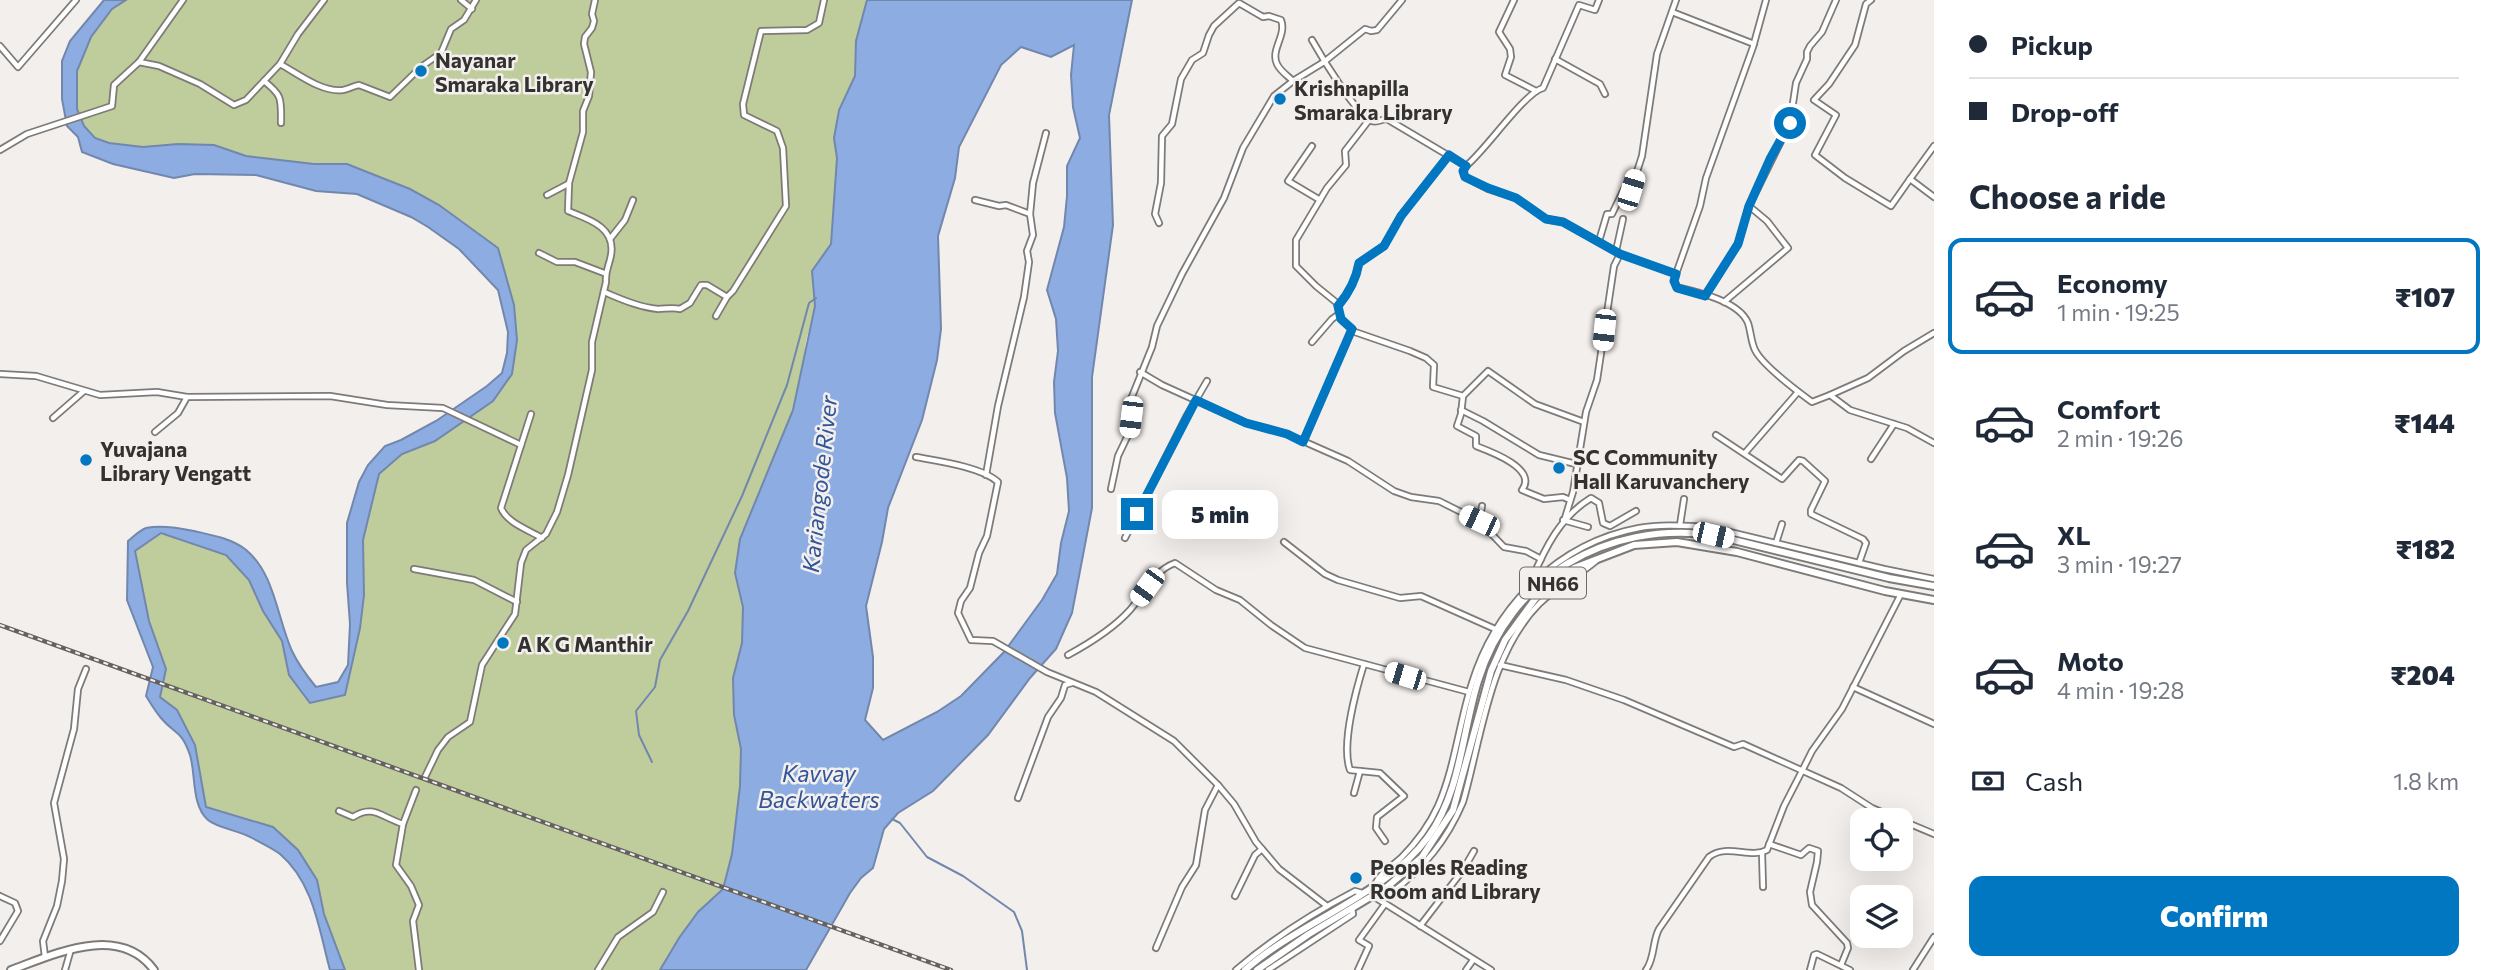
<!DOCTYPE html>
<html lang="en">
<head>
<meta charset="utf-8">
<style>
  :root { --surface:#fff; --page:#f2f2f3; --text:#1f2937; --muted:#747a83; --line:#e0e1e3; --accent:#0077c0 }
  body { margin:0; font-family:Commissioner,sans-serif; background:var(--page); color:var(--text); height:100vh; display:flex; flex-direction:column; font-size:26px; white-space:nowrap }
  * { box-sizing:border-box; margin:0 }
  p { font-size:23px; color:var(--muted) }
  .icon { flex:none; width:38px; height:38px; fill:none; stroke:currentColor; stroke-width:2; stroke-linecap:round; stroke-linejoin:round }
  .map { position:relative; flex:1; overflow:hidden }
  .panel { display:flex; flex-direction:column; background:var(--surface); width:560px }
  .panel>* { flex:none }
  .banner { display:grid; align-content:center; height:154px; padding:0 35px; background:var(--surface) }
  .fabs { position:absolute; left:1850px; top:808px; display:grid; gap:14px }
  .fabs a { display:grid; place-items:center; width:63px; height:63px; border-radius:14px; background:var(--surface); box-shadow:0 7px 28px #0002; font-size:35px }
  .end { position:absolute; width:32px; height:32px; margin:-16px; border:9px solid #0077c0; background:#fff; box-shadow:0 0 0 4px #fff }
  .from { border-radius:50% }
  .bubble { position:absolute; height:49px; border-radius:14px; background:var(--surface); box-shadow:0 7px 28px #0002; font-size:23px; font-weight:800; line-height:49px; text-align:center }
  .car { position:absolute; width:21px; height:42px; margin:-21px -10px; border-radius:9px; box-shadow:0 0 5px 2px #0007; background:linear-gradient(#fff 24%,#345 0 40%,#fff 0 76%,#345 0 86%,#fff 0) }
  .banner b { display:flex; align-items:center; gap:24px; height:66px; font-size:26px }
  .banner b+b { border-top:2px solid var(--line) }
  .banner i { width:18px; height:18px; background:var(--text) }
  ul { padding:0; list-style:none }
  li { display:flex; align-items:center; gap:21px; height:116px; margin:0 14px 10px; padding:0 21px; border:4px solid transparent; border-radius:14px }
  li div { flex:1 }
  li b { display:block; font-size:26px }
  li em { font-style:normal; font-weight:800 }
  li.selected { border-color:var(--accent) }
  li>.icon { width:63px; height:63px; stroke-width:1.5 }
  h2 { padding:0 35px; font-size:32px; line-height:84px }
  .pay { display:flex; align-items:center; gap:18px; height:77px; padding:0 35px; font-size:26px }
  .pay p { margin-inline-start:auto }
  .action { display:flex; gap:14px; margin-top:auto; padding:14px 35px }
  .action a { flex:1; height:80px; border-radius:14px; background:var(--accent); color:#fff; font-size:28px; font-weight:800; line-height:80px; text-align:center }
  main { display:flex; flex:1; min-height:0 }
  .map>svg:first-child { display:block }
  .green { fill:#bfcc9b }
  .water { fill:#8cace2; stroke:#7287ad; stroke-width:2; fill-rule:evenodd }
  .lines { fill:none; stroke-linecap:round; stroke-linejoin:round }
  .stream { stroke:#7287ad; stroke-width:2 }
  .minor-casing { stroke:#7e7a78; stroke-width:8 }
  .highway-casing { stroke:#7e7a78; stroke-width:10 }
  .minor { stroke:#fff; stroke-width:4.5 }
  .highway { stroke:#fff; stroke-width:6 }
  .rail-casing { stroke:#646160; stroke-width:4.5 }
  .rail { stroke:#f3efec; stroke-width:2; stroke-dasharray:5; stroke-linecap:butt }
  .route { stroke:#0077c0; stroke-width:9 }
  .poi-dot { fill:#0077c0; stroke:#f3efec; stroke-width:2.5 }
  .labels { text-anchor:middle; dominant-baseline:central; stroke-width:5; stroke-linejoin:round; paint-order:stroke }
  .shield { fill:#f3efec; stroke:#6d6b69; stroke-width:2 }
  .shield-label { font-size:19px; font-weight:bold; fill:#343231 }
  .poi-label { font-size:21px; font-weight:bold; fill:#343231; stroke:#f3efec; text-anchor:start }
  .water-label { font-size:23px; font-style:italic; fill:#315598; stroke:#f3efec }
</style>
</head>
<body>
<main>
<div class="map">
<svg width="1934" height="970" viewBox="0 0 1934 970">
  <rect width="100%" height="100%" fill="#f3efec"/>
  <polygon class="green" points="126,0 867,0 856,41 855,76 838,110 834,138 837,158 831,244 812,271 815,306 806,341 802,375 793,410 754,508 735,573 743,607 742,643 733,678 734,715 741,749 740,786 732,854 723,889 698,912 679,938 660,970 345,970 324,914 317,880 239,819 206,807 195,745 177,710 160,697 166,669 149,621 135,551 161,533 226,555 249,580 263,611 282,641 290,675 310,703 344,695 360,628 364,595 363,540 379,474 402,454 435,441 493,401 517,340 498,248 439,205 410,189 347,164 314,164 246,156 214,145 178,144 143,147 109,143 95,138 84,127 77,109 77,71 91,37 112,9"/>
  <g class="water">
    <path d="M104 0H126L112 9 91 37 77 71V109L84 126 95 138 109 143 143 147 178 144 214 145 246 156 314 164H347L410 189 439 205 498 248 514 305 517 340 512 374 493 401 435 441 402 454 379 474 363 540 364 595 360 628 345 695 310 703 289 675 282 641 263 611 249 580 226 555 161 533 135 551 149 621 166 669 160 697 177 710 195 745 206 807 273 827 298 850 317 880 324 914 345 970H330C319 930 314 883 280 854 272 848 261 843 252 838 241 831 217 828 208 820 191 805 196 774 190 755 181 729 175 735 161 718 155 711 151 704 146 696L153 667 127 600 128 541C133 537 140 530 146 528 159 525 180 528 194 531 211 535 230 538 245 549 275 573 277 618 292 651 298 664 307 676 316 687L338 682 348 665 350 624 347 583V523L359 482 368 465 385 446 401 440 436 421 487 386 502 373 507 353 508 332 498 290 459 249 428 227 411 217 357 194 316 191 256 175 195 174 174 178 113 164 82 152 78 137 67 126 62 99V61L70 41Z"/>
    <path d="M867 0H1132L1109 115 1113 225 1092 377V508L1072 613 1056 649 1030 678 988 735 933 791 898 813 884 829 873 868 861 878 850 893 806 970H660L679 938 698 912 723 889 732 854 740 786 741 749 734 715 733 678 742 643 743 607 735 573 740 539 793 410 815 306 812 271 831 244 837 158 834 138 839 110 855 76 856 41ZM1074 45 1071 75 1073 107 1080 138 1067 166V196L1064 227 1047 290 1056 319 1058 351 1054 382 1055 413 1067 478 1069 511 1061 543 1057 574 1042 600 1004 652 961 696 937 712 883 740 865 720 873 688V657L866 606 882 542 888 508 922 420 937 360 941 329 938 236 955 178 959 147 1001 65 1021 47 1051 57Z"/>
  </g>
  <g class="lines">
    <g class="stream">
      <polyline points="652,762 639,735 636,711 655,687 660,660 688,611 742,496 787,385 809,303 816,298"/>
      <polyline points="892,819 900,823 927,857 963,876 1014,912 1022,931 1027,970"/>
    </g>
    <g class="minor-casing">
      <g id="minor">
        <polyline points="461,0 472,9"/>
        <polyline points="1514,0 1499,32 1510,49 1511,57 1505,75 1536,91"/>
        <polyline points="1871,0 1866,4 1855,45 1829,84 1814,100 1836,115 1815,155 1845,178 1891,206 1910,179"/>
        <polyline points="1672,12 1754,44"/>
        <path d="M1312 40C1321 56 1357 116 1372 121 1377 123 1382 119 1387 119L1466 166 1463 171 1465 177 1488 189 1516 198 1546 219 1563 222 1620 254 1676 274 1674 281 1677 287C1698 292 1739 301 1748 323 1751 332 1751 342 1755 350 1763 366 1797 391 1812 402L1830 395 1850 410 1907 428 1934 443"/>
        <polyline points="0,46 18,67 76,0"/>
        <polyline points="1555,59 1600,84 1605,94"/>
        <path d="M139 62 159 66 200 84 234 105 246 100 280 64C297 73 322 93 343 90 349 89 353 86 359 85L390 97 421 67 441 53 451 29 464 20 476 0"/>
        <polyline points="280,64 298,34 324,0"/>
        <path d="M264 81C283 96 281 99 281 123"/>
        <path d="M1369 120 1345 151 1346 165 1327 188 1296 240V266L1316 286 1337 303 1341 319 1355 332 1410 351 1426 358 1434 365 1433 387 1463 396 1461 414 1457 426 1476 436V446C1492 452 1538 469 1522 490L1544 499 1563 497 1570 500"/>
        <polyline points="1312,146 1288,181 1320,200"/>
        <polyline points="1934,146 1910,179 1934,197"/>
        <polyline points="0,150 27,134 112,106 114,85 139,62 183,0"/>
        <path d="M1466 166C1486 150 1524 93 1543 88L1579 5 1595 10 1599 0"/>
        <polyline points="547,195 568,184"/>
        <polyline points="975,200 999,206 1006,205 1030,214 1033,235 1027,251 1029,262 1024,297 998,406 986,475"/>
        <polyline points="1030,214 1033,183 1046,133"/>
        <path d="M1159 223 1155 214 1161 183 1162 136 1172 124 1181 79 1192 60 1203 53 1209 35 1214 26 1239 3 1263 17 1269 16 1281 20C1287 35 1270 50 1277 64 1280 71 1288 76 1293 81"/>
        <polyline points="610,239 625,220 633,200"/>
        <polyline points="1599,241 1607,214 1612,214 1624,189 1631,190 1642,156 1657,54 1676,0"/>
        <polyline points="1616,251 1623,219"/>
        <polyline points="539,253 557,262 575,262 604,273"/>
        <polyline points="1676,274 1700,206 1706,178 1753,47 1766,0"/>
        <path d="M604 292C621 299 638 307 658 309 665 309 672 307 680 309L690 303 701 285H707L727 297 733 291 786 206 783 148 777 131 744 115 743 104 761 31 807 30 819 23 824 0"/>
        <polyline points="1705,296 1738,244 1749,206 1790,123 1796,83 1807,59 1807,52 1810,46 1822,32 1836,0"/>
        <polyline points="1724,302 1788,248 1767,221 1749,206"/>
        <path d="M1338 306C1349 293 1356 280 1359 263L1384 246 1401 216 1449 155"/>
        <polyline points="716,316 727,297"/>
        <polyline points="1312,342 1332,319 1339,314"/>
        <polyline points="1140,372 1162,385 1246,423 1287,434 1348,461 1394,491 1411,497 1439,501 1479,521 1504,547 1526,551 1541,559"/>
        <polyline points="0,374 36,376 100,395 157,392 187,397"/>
        <polyline points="1830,395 1868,378 1904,351 1934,333"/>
        <polyline points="1463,396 1488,371 1535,404 1584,422"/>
        <polyline points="1461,410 1483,421 1539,455 1576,464"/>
        <path d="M531 414 501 508C507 523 529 530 542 538"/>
        <polyline points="53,418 84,391"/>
        <polyline points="155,432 178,413 187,397 330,396 387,405 443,408 521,445"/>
        <polyline points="1716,435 1782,479 1799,460 1803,461 1825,481 1811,510 1811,514 1863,539 1866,543 1859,563"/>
        <polyline points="1303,442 1352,329"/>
        <polyline points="1745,453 1798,392"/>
        <path d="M916 457C938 461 982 467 998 482L987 536 979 553 970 588 961 601 958 613 971 640 993 641 1047 672 1096 692 1174 741 1218 785 1234 804 1256 842 1279 869 1327 906"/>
        <polyline points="1871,459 1894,424"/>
        <polyline points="1111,489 1118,456 1129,433 1131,399 1152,347 1157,326 1182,274 1224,198 1243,148 1274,96 1293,81 1324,62 1365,29 1371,31 1377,30 1402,0"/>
        <polyline points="1565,518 1573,492 1586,412 1597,380 1614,266 1620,254"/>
        <polyline points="1563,520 1588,527"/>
        <polyline points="1479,521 1482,506"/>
        <polyline points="1680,525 1684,499"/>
        <polyline points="1125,538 1186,417 1207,381"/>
        <polyline points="1284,542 1325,574 1338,580 1400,598 1421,596 1495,629"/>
        <polyline points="1776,543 1782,524"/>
        <polyline points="414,569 474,580 517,602"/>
        <path d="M1531 581C1545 548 1560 517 1591 498L1599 503 1603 523 1610 526 1636 511"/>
        <path d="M1068 655C1090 643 1113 629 1130 610 1145 593 1153 571 1175 563L1216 590 1240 600 1271 625 1305 648 1469 692"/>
        <path d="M1364 664C1356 690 1341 745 1350 770L1380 773 1404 796 1377 817 1376 828 1385 841"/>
        <polyline points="1500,665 1566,680 1624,700 1734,747 1743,744 1841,788 1872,808 1934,834"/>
        <polyline points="1853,687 1934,724"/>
        <path d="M425 777 438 750 448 737 470 722 482 665 515 614 521 563 526 550 546 534 557 512 568 475 592 370V342L606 282C605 270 609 267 611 255 616 227 588 219 568 211L569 183 583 132V111L589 96 591 72 584 44 585 37 592 28 594 21 592 14 595 0"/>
        <polyline points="416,790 403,824 396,865 411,886 419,905 413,921 419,970"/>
        <polyline points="1354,793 1360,771"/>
        <polyline points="1018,798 1048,717 1061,698 1065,685 1072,683"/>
        <path d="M339 811 353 817C373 804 381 817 403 824"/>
        <polyline points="1769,844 1801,855 1809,848 1818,851 1817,862 1810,892 1812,905 1847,943 1848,948 1841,965"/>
        <polyline points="1762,853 1763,887"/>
        <path d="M1375 884C1381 872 1391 867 1401 858 1416 843 1429 826 1438 806 1455 767 1459 723 1472 683 1496 606 1558 543 1639 528 1662 524 1686 526 1709 527L1884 569 1934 579"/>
        <path d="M1380 892 1391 893C1424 868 1447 840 1463 802 1482 736 1489 654 1540 603 1557 587 1578 576 1596 561"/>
        <polyline points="0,896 15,903 18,911 0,941"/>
        <polyline points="1235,896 1255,855 1262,849"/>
        <polyline points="1373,896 1491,970"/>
        <polyline points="1420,926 1463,870 1474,851"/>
        <polyline points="1156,948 1182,887 1196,865 1205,810 1218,785"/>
        <polyline points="45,957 43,941 57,906 62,881 64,859 54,803 74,729 78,689 86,669"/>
        <polyline points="65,970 71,949"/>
        <polyline points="598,970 618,937 653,912 663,892"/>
        <path d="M1236 970C1272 939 1313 913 1355 891L1362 893"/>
        <polyline points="1268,970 1353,914 1352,909"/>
        <polyline points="1358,970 1369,946 1359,940 1385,904"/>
        <polyline points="1466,970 1473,960"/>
        <path d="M1646 970C1655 958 1652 942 1659 929L1709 857C1727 843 1750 859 1767 850L1784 806 1802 771 1812 751 1842 709 1901 594"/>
        <polyline points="1810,970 1814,955 1817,954 1850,970"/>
        <polyline points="1913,970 1934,937"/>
      </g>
    </g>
    <g class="highway-casing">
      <g id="highway">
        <path d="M11 970C55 954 119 923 154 970"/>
        <path d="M1245 970C1299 922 1386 895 1428 837 1461 792 1462 732 1478 681 1511 576 1606 521 1713 535L1889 578 1934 586"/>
        <polyline points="1257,970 1309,934 1387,887 1422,857 1453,810 1491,671 1505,640 1535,599 1574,568 1634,545 1677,542 1737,552 1885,591 1934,600"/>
      </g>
    </g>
    <use href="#minor" class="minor"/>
    <use href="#highway" class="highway"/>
    <g class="rail-casing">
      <polyline id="rail" points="0,625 951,970"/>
    </g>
    <use href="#rail" class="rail"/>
  </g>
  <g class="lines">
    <path class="route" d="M1137 514 1196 400 1246 423 1287 434 1303 442 1352 329 1341 319 1338 306C1349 293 1356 280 1359 263L1384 246 1401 216 1449 155 1466 166 1463 171 1465 177 1488 188 1516 198 1546 219 1563 222 1620 254 1676 274 1674 281 1677 288 1705 296 1738 244 1749 206 1770 159 1790 123"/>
  </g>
  <g class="poi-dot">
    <circle cx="421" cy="71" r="7"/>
    <circle cx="1280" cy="99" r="7"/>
    <circle cx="86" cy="460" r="7"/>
    <circle cx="1559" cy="468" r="7"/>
    <circle cx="503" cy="643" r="7"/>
    <circle cx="1356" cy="878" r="7"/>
  </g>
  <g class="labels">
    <rect class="shield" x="1520" y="567.5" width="66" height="31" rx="5"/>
    <g class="shield-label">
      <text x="1553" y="583">NH66</text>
    </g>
    <g class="poi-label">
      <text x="435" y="59">Nayanar<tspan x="435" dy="24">Smaraka Library</tspan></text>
      <text x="1294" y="87">Krishnapilla<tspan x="1294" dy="24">Smaraka Library</tspan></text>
      <text x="100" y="448">Yuvajana<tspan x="100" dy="24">Library Vengatt</tspan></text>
      <text x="1573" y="456">SC Community<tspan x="1573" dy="24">Hall Karuvanchery</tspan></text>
      <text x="517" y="643">A K G Manthir</text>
      <text x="1370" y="866">Peoples Reading<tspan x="1370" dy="24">Room and Library</tspan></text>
    </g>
    <g class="water-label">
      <text transform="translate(819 484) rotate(-84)">Kariangode River</text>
      <text x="819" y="773">Kavvay<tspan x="819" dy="26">Backwaters</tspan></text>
    </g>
  </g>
</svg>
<div class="fabs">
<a><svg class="icon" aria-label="locate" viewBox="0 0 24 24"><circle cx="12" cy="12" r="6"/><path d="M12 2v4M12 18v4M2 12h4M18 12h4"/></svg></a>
<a><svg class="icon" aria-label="layers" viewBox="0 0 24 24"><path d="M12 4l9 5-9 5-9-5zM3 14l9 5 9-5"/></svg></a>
</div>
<i class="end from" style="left:1790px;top:123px"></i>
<i class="end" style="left:1137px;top:514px"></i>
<div class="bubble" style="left:1162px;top:490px;width:116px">5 min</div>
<i class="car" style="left:1631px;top:190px;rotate:17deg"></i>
<i class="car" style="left:1604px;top:330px;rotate:186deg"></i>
<i class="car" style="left:1131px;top:417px;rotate:187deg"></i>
<i class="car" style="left:1479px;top:521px;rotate:295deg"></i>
<i class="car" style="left:1713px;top:535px;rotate:103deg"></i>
<i class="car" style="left:1147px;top:587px;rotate:216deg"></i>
<i class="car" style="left:1405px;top:676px;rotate:287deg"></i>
</div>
<section class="panel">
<div class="banner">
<b><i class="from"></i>Pickup</b>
<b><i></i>Drop-off</b>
</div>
<h2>Choose a ride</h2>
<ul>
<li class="selected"><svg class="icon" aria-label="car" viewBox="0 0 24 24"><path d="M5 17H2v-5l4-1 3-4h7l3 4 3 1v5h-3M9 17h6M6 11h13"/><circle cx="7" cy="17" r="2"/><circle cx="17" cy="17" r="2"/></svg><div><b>Economy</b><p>1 min · 19:25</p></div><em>₹107</em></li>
<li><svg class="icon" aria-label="car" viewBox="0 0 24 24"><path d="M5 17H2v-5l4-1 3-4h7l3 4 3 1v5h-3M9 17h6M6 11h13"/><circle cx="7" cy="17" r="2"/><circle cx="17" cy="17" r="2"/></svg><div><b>Comfort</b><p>2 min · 19:26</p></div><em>₹144</em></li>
<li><svg class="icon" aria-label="car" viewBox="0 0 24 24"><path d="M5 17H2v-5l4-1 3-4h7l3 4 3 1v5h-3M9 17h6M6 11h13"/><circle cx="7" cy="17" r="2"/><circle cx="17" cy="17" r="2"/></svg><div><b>XL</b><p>3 min · 19:27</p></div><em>₹182</em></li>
<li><svg class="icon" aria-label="car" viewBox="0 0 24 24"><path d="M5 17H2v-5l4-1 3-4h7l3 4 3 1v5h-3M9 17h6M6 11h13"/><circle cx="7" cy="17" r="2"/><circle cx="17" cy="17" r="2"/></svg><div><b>Moto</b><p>4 min · 19:28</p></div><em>₹204</em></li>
</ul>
<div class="pay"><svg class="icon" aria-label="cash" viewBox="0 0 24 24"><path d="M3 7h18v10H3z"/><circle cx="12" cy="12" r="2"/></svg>Cash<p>1.8 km</p></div>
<div class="action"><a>Confirm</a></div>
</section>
</main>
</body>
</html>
